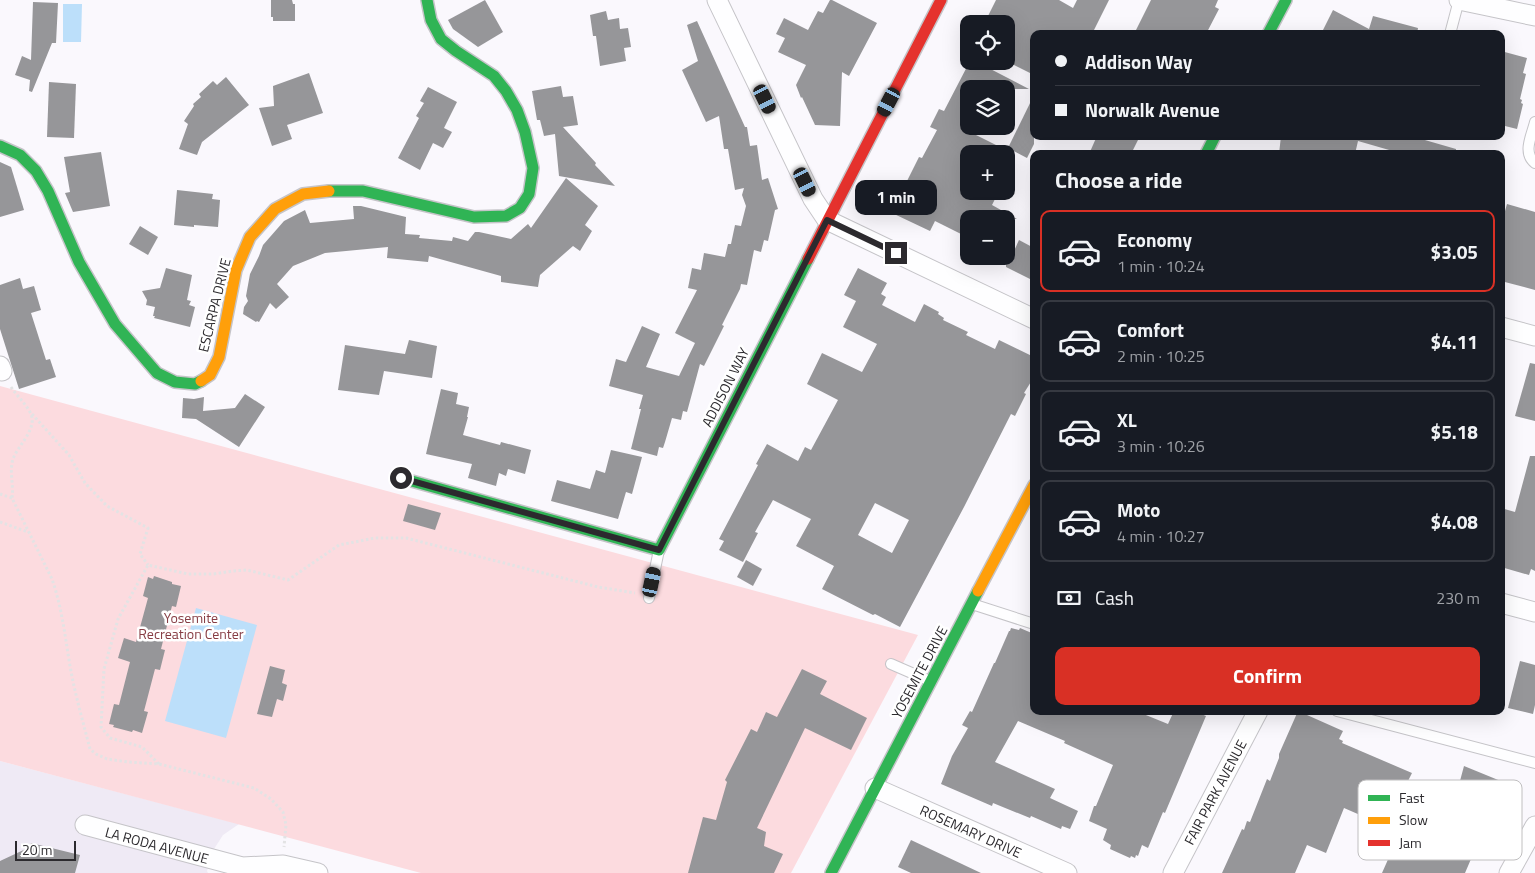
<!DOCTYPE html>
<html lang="en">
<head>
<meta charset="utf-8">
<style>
  :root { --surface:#171b24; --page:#20242c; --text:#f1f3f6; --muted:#9ea1a6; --line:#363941; --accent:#d93025 }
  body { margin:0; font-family:"Titillium Web",sans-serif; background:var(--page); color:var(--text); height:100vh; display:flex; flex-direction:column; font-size:19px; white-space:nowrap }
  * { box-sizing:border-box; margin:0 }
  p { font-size:16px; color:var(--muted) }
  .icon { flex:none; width:28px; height:28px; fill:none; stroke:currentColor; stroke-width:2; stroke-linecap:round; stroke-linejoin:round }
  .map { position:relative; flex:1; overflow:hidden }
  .sheet { position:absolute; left:1030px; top:150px; width:475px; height:565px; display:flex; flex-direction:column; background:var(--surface); border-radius:10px; box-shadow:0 5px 20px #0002 }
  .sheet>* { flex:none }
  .hud { position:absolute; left:1030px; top:30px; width:475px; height:110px; border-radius:10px; box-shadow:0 5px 20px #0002; display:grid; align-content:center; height:110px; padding:0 25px; background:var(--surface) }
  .tools { position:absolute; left:960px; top:15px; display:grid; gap:10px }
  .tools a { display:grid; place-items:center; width:55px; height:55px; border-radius:10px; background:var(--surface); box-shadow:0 5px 20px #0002; font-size:25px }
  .scale { position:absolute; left:15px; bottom:12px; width:61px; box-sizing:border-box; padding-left:5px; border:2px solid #2c2a2e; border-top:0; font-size:14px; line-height:18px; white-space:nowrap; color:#2c2a2e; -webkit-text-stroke:4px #fff; paint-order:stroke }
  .end { position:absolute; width:22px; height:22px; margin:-11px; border:6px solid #2c2a2e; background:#fff; box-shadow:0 0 0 2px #fff }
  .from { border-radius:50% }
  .bubble { position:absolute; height:35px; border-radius:10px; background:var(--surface); box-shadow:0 5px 20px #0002; font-size:16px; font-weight:700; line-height:35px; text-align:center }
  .car { position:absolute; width:15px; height:30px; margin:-15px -8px; border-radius:6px; box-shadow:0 0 4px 1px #0007; background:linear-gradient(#222 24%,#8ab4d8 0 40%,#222 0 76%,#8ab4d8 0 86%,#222 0) }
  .hud b { display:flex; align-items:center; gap:18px; height:48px; font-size:19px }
  .hud b+b { border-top:1px solid var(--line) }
  .hud i { width:12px; height:12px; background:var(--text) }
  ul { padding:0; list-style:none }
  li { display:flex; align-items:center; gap:15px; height:82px; margin:0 10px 8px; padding:0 15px; border:2px solid var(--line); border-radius:10px }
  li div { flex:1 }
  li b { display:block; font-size:19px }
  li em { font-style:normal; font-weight:700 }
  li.active { border-color:var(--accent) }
  li>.icon { width:45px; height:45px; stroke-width:1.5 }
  h2 { padding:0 25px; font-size:22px; line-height:60px }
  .pay { display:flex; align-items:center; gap:12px; height:55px; padding:0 25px; font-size:19px }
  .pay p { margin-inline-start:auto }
  .action { display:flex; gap:10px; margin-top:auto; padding:10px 25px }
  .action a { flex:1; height:58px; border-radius:10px; background:var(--accent); color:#fff; font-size:20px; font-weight:700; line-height:58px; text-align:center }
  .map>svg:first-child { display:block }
  .built { fill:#efeaf5 }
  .green { fill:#fcdbdf }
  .water { fill:#bcdffa }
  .building { fill:#969699; fill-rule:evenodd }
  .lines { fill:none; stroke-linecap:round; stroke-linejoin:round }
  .lane-casing { stroke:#c5c4c8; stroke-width:12 }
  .street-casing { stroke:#c5c4c8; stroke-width:21 }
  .fast-casing { stroke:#c5c4c8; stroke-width:14 }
  .slow-casing { stroke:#c5c4c8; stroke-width:14 }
  .jam-casing { stroke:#c5c4c8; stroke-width:14 }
  .path { stroke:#e3e3e4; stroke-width:3; stroke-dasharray:2.5 2.5; stroke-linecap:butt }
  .lane { stroke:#fefeff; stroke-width:10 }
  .street { stroke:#fefeff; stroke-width:19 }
  .fast { stroke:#30b455; stroke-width:11 }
  .slow { stroke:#ff9f0a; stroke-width:11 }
  .jam { stroke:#e5322d; stroke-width:11 }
  .route { stroke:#2c2a2e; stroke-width:6 }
  .labels { text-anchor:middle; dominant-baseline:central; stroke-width:5; stroke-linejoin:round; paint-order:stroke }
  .street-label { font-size:14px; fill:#2c2a2e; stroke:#fff }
  .park-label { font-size:14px; fill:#873d44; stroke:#fff }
  .key { fill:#fff; stroke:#c0bfc0; stroke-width:1 }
  .key-label { font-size:14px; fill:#2c2a2e }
</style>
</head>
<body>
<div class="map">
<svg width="1535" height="873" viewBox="0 0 1535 873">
  <rect width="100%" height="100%" fill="#faf8fd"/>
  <polygon class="built" points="0,761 239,824 223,835 214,849 207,871 208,873 0,873"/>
  <polygon class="green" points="0,386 918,635 791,873 421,873 0,761"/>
  <g class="water">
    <polygon points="63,4 82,4 81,42 63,42"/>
    <polygon points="196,608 257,625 226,738 165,721"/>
  </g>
  <g class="building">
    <polygon points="271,0 292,0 293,4 295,4 295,21 273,21 273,17 271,17"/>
    <polygon points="485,0 503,32 478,47 453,29 448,20"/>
    <polygon points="830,0 832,0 877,23 849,76 842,72 840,126 815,125 802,97 801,98 796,85 806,65 778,52 785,38 776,34 784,18 808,30 818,11 823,13"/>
    <polygon points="996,0 1059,0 1073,8 1077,0 1109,0 1092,34 1034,34 1034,75 1006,61 1006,24 984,24"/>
    <polygon points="1151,0 1218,0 1215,7 1219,9 1206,34 1134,34"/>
    <polygon points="33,2 58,3 56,43 52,43 32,92 29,91 30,80 15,75 22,56 31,60"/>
    <polygon points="1333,10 1369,29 1373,16 1418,28 1417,34 1321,34"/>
    <polygon points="606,11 608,20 619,18 620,29 628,28 631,47 624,48 626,61 600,66 596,36 593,36 590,15"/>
    <polygon points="697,21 745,127 747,127 750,146 757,145 762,180 768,178 778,209 775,210 768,241 764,240 761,252 754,250 747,285 741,284 740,289 722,325 724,326 704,366 700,364 687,412 683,411 681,420 672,418 665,442 663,448 659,447 657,456 631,449 641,409 639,409 643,395 609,386 616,359 626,362 642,326 660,334 646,367 679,376 695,343 675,333 697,290 688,288 692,268 701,270 704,253 725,257 728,244 731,244 735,225 741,226 746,206 742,195 744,188 735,190 728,149 724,149 719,116 706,122 682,70 698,61 687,25"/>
    <polygon points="1501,51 1527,58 1523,73 1526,74 1520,99 1522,100 1521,103 1523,104 1517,129 1501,125"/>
    <polygon points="970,61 975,61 1029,89 969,89 969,126 981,126 976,135 1014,154 969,154 969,191 999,191 992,205 1017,219 969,219 969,238 935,221 930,231 892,213 898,201 897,201 919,157 922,158 937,130 930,127 939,109 944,111"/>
    <polygon points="309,73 323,113 287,125 292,139 272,146 259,108 274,106 273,86"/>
    <polygon points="226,77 249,105 202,142 197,155 179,149 188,124 184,121 194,106 193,104 201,97 199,94 213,81 217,85"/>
    <polygon points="49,82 76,84 74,138 47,137"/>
    <polygon points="561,86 563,97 573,96 578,125 563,127 596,163 595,165 615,186 559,176 555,134 544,136 540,120 537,120 532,91"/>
    <polygon points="428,87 457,102 444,128 452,132 443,148 433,143 420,170 398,158 419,118 416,116 424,103 420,101"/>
    <polygon points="1034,95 1034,144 1027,158 1008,148"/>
    <polygon points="1097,136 1140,136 1131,154 1089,154"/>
    <polygon points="1281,136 1411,136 1456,149 1456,154 1403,154 1358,141 1355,154 1279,154"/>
    <polygon points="101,152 110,206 73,212 65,193 70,192 64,157"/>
    <polygon points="0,162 11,167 24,210 0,217"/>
    <polygon points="566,178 598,206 585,225 592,231 580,251 573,246 540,275 538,287 501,282 501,276 429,256 428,262 387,258 388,247 325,253 293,266 277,284 289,297 276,309 270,303 259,322 257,321 256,322 243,314 244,307 248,301 246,296 250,274 259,256 263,245 284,221 305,210 310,223 354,219 353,206 361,206 406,217 405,234 420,235 419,238 452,241 453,237 468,241 475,232 479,232 511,239 528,224 531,228"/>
    <polygon points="177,190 213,194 212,199 220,200 218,227 194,225 194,227 174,225"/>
    <polygon points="1507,204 1535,212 1535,290 1501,281 1501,225"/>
    <polygon points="140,226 158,237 148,255 129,244"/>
    <polygon points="1019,240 1034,248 1034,281 1006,267 1006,247 1014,251"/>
    <polygon points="166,268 192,275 187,300 191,301 189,305 195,307 190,327 154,318 155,316 153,316 155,307 146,305 147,300 142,291 160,288"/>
    <path d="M858 268 887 283 881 294 886 297 882 305 915 322 924 304 939 312 938 314 944 318 943 320 968 332 966 335 995 349 999 340 1034 357V377L1024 393 1026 394 1015 416 1011 414 964 507 900 627 875 614 873 615 822 589 834 566 796 546 811 519 773 500 755 532 758 533 743 562 719 550 724 541 719 539 758 465 756 464 767 444 798 461 805 447 811 450 838 400 807 384 822 353 862 372 877 344 843 327 856 301 844 295ZM875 503 909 520 892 553 858 535Z"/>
    <polygon points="20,278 23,289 34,286 41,310 31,313 46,360 50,359 56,377 19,389 0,329 0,285"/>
    <polygon points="409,340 437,346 432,378 384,371 379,395 338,390 345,345 405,354"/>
    <polygon points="1530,363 1535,364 1535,421 1515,416"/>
    <polygon points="441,389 458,393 456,404 469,407 467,417 468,417 463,435 500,445 501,442 531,450 525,474 508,469 506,476 499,473 496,486 468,478 472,464 426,454"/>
    <polygon points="245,394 265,407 239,447 196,419 182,418 183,398 194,399 204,397 203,411 235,408"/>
    <polygon points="611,450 642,457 632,494 626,492 618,519 551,501 557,480 590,489 596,470 605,473"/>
    <polygon points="1530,456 1535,456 1535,571 1531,569 1529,575 1501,567 1501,508 1515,512"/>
    <polygon points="408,504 441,513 435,530 403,521"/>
    <polygon points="746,560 762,569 753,586 737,577"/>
    <polygon points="154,576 172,582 172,584 181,586 176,607 172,606 161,649 165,650 160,670 155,669 144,711 148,712 142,733 133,730 132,732 113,727 114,725 109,724 114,704 119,705 130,662 118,658 124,638 136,642 148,598 143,596 148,577 153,579"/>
    <polygon points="1011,628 1019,630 1020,628 1034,634 1034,711 1136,711 1168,724 1174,711 1194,711 1206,716 1165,813 1163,812 1148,848 1142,845 1138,856 1136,855 1135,858 1131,856 1130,858 1110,849 1111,845 1103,840 1107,829 1089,821 1094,806 1096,806 1113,765 1064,743 1065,741 1018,721 995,762 1055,789 1050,798 1078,811 1070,829 1062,826 1061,829 1031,816 1030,818 993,803 992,806 941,784 952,756 968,728 962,725 970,711 972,712 994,663 995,663 1009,631 1010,631"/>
    <polygon points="1520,661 1535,665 1535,705 1533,714 1508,708"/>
    <polygon points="270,666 285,670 282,683 287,685 283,701 277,699 272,717 257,714"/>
    <polygon points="802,669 827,681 820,694 867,718 851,750 805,728 757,828 766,832 764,846 783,854 774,873 688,873 703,817 716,820 727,782 725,780 751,729 757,732 766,712 777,717"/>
    <polygon points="1298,711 1343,731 1339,739 1343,741 1342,743 1412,773 1402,793 1435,807 1444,786 1457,792 1464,766 1508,784 1495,815 1491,814 1475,853 1474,852 1465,873 1382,873 1402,828 1370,813 1367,818 1344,808 1326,853 1307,845 1295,873 1222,873 1242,829 1244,830 1247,821 1250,822 1267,779 1270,781 1279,758 1279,754"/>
    <polygon points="911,840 981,873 911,873 898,867"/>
    <polygon points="31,843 80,855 75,873 0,873 0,861 30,847"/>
  </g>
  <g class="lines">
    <g class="lane-casing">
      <g id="lane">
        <polyline points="1450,34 1459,0"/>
        <path d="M1535 122C1532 135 1522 153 1535 163"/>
        <polyline points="649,598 659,550"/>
        <polyline points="972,604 1034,624"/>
        <polyline points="891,664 930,681"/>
        <polyline points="1337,711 1535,763"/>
      </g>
    </g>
    <g class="street-casing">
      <g id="street">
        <polyline points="717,0 813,199 827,220 1034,319"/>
        <polyline points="1459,0 1535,16"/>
        <polyline points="1501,327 1535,336"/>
        <polyline points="0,366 2,371"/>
        <polyline points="1501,603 1535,612"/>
        <polyline points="875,788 1067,873"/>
        <polyline points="85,825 242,867 283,865 318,873"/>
        <polyline points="1173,873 1258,711"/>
        <polyline points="1509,873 1535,826"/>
      </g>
    </g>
    <g class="fast-casing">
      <g id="fast">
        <polyline points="1268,34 1286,0"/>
        <polyline points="0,146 20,155 36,171 48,191 79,262 115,324 157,373 175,382 195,384 201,381"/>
        <polyline points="1206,154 1215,136"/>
        <polyline points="329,191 363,191 474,217 506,216 520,208 529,194 533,168 525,132 517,110 506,91 494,76 456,51 441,39 431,20 427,0"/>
        <polyline points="401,478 659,550 808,259"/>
        <polyline points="831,873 978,591"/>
      </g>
    </g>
    <g class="slow-casing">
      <g id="slow">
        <polyline points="201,381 210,375 219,357 236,270 250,237 275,209 303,194 329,191"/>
        <polyline points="978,591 1034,485"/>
      </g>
    </g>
    <g class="jam-casing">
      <polyline id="jam" points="808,259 941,0"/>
    </g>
    <g class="path">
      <path d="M11 387C17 396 25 403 30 412 39 428 18 445 13 459 9 471 14 486 12 498L52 579C62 608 65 636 70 666 75 694 83 722 90 749L96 754 107 759 128 762 159 764 254 788 271 799 283 812 286 825 284 847"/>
      <polyline points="32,414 69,455 85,483 107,506 148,528 140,554 148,565"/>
      <polyline points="0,494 12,498"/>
      <polyline points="0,522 28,532"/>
      <polyline points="159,764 142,747 110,738 101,727 104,669 118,619 148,565 188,574 213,574 233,571 247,570 288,580 339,545 375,538 406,538 598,587 635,593"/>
    </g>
    <use href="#lane" class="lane"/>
    <use href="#street" class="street"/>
    <use href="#fast" class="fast"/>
    <use href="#slow" class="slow"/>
    <use href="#jam" class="jam"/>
  </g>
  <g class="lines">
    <polyline class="route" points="401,478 659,550 827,220 896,253"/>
  </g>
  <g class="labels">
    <g class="street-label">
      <text transform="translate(214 305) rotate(-76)">ESCARPA DRIVE</text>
      <text transform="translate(725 387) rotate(-63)">ADDISON WAY</text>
      <text transform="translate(919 672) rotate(-62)">YOSEMITE DRIVE</text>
      <text transform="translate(1215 792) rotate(-62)">FAIR PARK AVENUE</text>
      <text transform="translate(971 831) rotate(24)">ROSEMARY DRIVE</text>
      <text transform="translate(157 845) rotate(15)">LA RODA AVENUE</text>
    </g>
    <g class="park-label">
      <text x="191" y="617">Yosemite<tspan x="191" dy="16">Recreation Center</tspan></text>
    </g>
  </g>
  <rect x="1358" y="780" width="164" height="80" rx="8" class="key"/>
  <rect x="1368" y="795" width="22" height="6" fill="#30b455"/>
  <rect x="1368" y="817" width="22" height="7" fill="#ff9f0a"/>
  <rect x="1368" y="840" width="22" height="6" fill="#e5322d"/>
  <g class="key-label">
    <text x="1399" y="803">Fast</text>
    <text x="1399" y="825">Slow</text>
    <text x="1399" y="848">Jam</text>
  </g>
</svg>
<div class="tools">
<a><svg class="icon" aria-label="locate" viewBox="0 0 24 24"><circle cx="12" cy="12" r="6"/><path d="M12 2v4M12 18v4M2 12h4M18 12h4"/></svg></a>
<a><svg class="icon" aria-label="layers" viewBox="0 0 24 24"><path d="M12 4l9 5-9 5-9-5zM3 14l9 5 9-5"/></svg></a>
<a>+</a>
<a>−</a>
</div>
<div class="scale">20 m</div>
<i class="end from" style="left:401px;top:478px"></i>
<i class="end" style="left:896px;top:253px"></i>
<div class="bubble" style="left:855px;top:180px;width:82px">1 min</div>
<i class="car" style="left:765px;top:99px;rotate:154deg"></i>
<i class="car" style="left:889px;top:102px;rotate:208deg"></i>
<i class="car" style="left:805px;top:182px;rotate:154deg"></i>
<i class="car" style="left:652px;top:582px;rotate:12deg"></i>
<div class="hud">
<b><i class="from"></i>Addison Way</b>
<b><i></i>Norwalk Avenue</b>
</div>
<section class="sheet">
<h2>Choose a ride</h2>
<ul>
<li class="active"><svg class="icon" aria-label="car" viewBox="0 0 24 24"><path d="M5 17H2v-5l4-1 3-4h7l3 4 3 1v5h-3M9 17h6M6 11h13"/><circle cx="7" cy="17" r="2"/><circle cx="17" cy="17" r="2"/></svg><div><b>Economy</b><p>1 min · 10:24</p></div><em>$3.05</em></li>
<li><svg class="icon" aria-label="car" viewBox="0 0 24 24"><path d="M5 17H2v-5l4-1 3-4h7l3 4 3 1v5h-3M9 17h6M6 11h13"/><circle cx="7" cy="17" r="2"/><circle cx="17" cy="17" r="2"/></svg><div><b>Comfort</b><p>2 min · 10:25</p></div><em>$4.11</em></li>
<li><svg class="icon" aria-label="car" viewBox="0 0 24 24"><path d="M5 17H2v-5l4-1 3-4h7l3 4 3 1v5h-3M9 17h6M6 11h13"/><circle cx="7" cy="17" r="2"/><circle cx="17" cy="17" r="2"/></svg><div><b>XL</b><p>3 min · 10:26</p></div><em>$5.18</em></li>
<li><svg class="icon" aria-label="car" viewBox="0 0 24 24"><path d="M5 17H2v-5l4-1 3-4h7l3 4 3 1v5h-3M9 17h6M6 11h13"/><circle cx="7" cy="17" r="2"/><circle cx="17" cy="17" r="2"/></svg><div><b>Moto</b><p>4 min · 10:27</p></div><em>$4.08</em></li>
</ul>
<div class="pay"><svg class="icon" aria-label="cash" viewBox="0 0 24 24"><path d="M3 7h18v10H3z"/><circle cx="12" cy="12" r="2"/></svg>Cash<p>230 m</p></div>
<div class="action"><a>Confirm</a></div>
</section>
</div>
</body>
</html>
